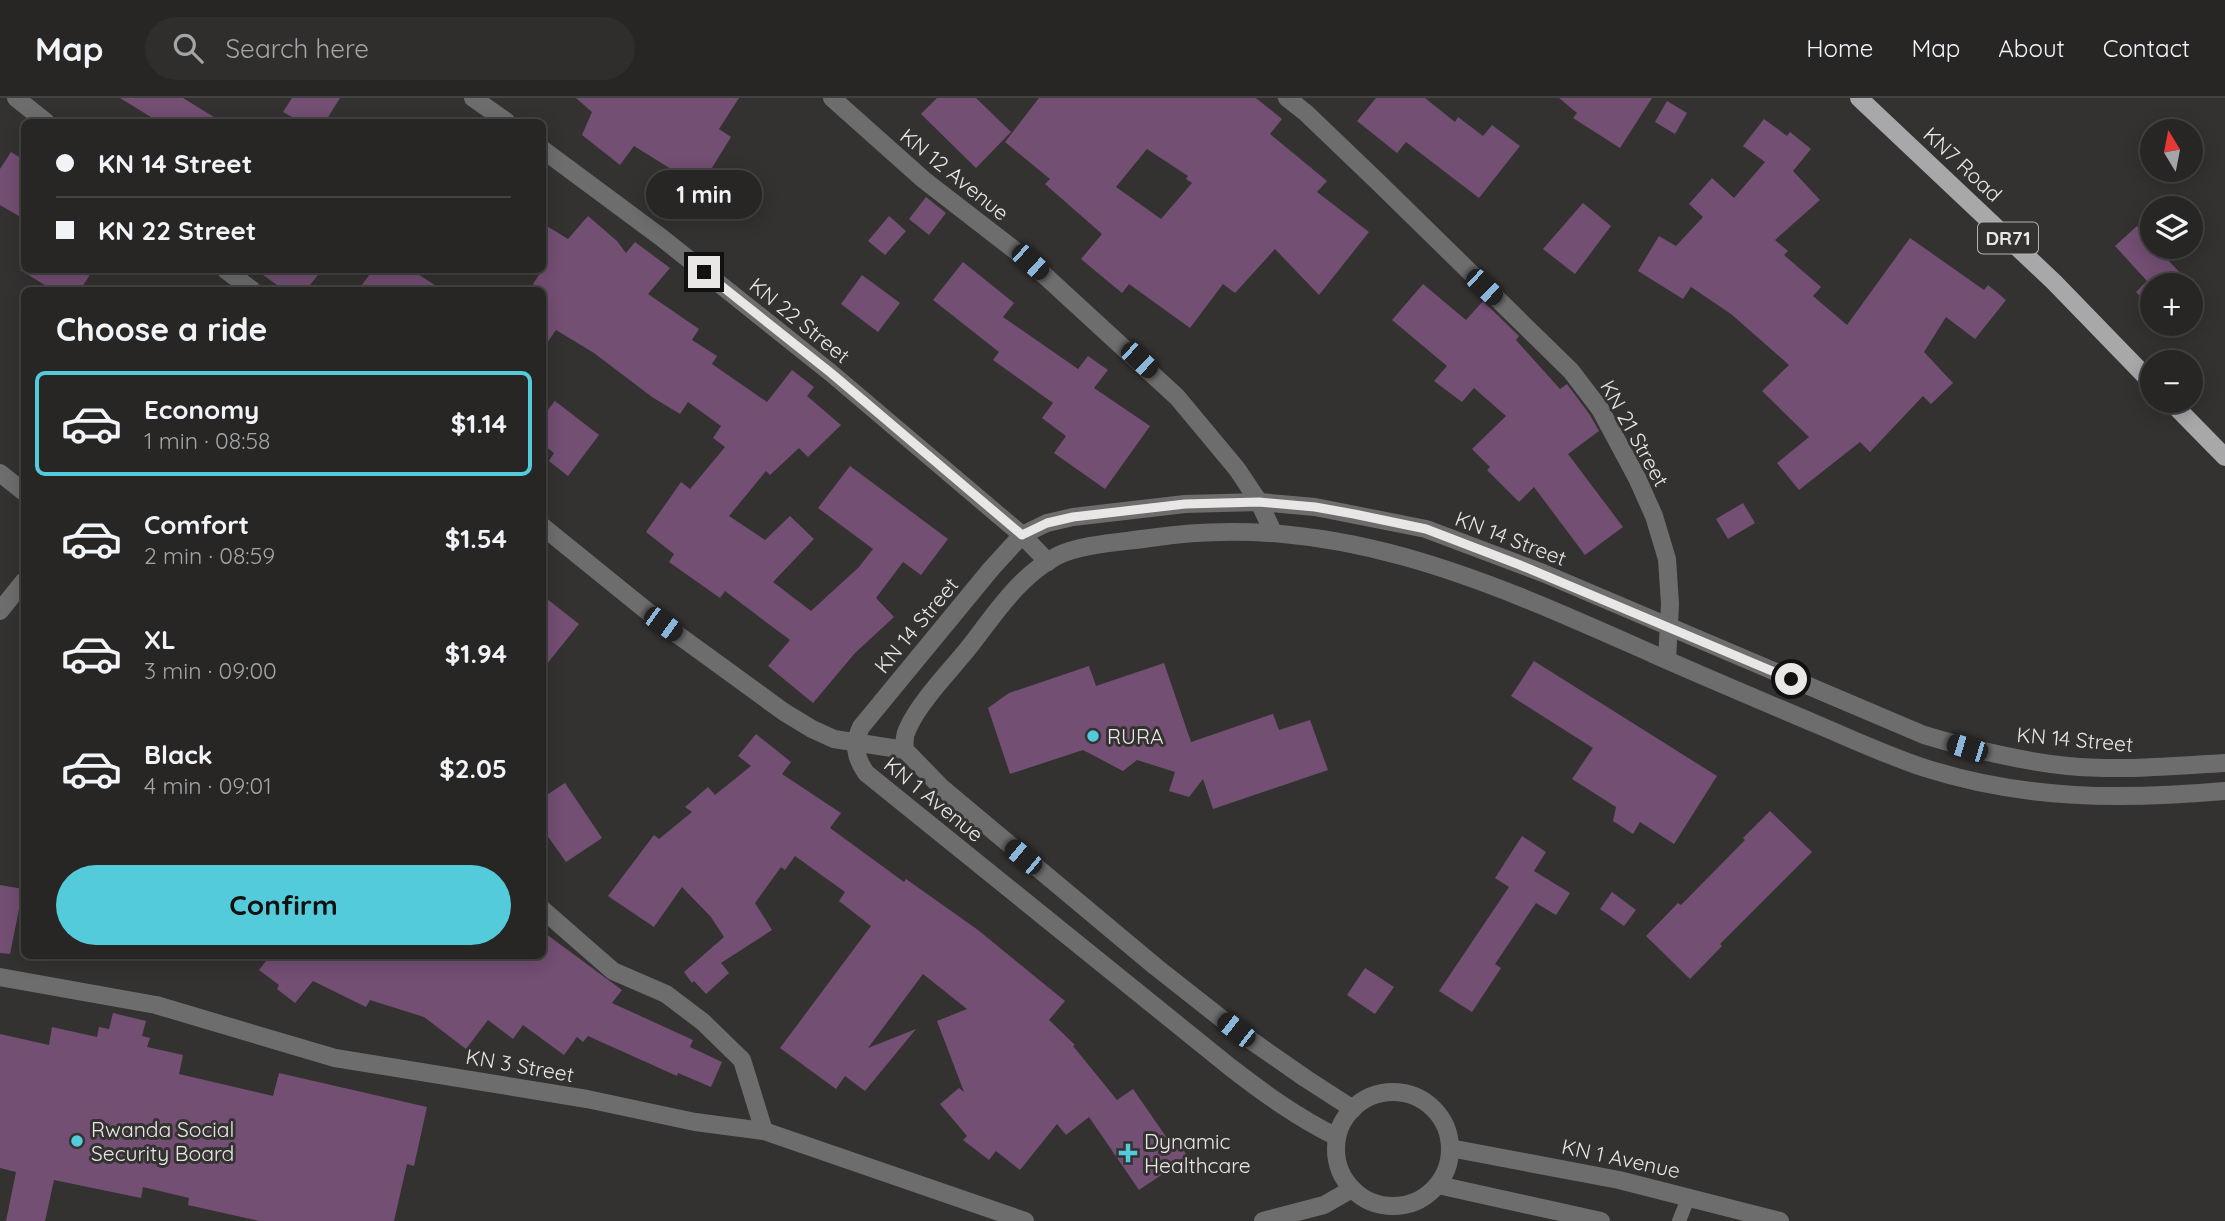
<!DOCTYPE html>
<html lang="en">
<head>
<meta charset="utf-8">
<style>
  :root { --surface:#272625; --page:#2f2e2d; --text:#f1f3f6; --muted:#a4a5a7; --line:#434342; --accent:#53cbda }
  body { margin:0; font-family:Quicksand,sans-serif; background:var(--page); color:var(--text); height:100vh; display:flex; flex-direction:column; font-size:26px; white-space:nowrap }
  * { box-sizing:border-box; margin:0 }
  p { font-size:23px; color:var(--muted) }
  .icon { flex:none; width:38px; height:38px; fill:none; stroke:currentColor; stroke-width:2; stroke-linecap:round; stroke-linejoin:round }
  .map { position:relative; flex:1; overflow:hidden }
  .details { position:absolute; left:21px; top:189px; width:525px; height:672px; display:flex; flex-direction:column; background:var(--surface); border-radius:10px; box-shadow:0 4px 18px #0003,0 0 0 2px var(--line) }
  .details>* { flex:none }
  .guide { position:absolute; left:21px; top:21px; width:525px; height:154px; border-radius:10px; box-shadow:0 4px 18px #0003,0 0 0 2px var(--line); display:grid; align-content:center; height:154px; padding:0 35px; background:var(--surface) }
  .needle { width:46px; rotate:350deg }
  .controls { position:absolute; left:2140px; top:21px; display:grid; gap:14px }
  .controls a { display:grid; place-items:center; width:63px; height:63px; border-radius:50%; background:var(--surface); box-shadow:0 4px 18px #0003,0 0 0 2px var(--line); font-size:35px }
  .end { position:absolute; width:32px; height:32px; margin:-16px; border:9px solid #e9e7e6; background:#111; box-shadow:0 0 0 4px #111 }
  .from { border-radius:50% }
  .bubble { position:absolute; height:49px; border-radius:24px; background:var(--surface); box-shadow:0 4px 18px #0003,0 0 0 2px var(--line); font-size:23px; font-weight:700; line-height:49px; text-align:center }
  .car { position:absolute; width:21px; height:42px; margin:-21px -10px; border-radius:9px; box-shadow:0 0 5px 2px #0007; background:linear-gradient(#222 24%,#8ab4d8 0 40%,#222 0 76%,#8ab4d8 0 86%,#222 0) }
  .guide b { display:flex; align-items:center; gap:24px; height:66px; font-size:26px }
  .guide b+b { border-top:2px solid var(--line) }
  .guide i { width:18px; height:18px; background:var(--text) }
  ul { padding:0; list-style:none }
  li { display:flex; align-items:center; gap:21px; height:105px; margin:0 14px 10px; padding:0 21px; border:4px solid transparent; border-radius:10px }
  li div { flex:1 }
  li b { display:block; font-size:26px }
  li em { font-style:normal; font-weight:700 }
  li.on { border-color:var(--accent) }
  li>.icon { width:63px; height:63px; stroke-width:1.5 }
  h2 { padding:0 35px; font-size:32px; line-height:84px }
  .cta { display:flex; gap:14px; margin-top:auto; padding:14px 35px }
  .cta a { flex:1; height:80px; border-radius:42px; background:var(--accent); color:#111; font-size:28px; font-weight:700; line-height:80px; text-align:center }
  header { display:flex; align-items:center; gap:42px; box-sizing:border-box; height:98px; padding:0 35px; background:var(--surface); border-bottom:2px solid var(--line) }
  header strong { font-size:33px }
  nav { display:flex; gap:38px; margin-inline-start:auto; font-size:24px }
  .search { width:490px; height:63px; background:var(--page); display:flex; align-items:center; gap:18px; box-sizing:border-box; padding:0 24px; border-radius:38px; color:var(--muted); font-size:26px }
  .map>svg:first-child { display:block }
  .building { fill:#734f73; fill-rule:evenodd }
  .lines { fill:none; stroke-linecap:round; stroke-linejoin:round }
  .service { stroke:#6e6d6e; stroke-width:14 }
  .minor { stroke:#6e6d6e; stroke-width:18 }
  .tertiary { stroke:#6e6d6e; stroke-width:18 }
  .primary { stroke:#a8a7a9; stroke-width:18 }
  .route { stroke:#e9e7e6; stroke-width:9 }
  .poi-dot { fill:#53cbda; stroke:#343231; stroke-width:2.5 }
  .labels { text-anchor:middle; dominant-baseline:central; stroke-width:6; stroke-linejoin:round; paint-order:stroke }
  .shield { fill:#343231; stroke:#b3b1b0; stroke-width:2 }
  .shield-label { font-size:19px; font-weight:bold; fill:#e9e7e6 }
  .street-label { font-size:21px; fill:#e9e7e6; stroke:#343231 }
  .poi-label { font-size:21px; fill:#e9e7e6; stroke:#343231; text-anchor:start }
</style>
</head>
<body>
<header>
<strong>Map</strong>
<div class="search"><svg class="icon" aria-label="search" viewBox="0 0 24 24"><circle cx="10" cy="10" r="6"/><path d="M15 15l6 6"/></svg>Search here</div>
<nav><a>Home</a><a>Map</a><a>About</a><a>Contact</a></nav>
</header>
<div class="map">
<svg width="2225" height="1123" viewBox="0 0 2225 1123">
  <rect width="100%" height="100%" fill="#343231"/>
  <g class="building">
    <polygon points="120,0 183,0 222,24 159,24"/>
    <polygon points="292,0 340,0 325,24 301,24 283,14"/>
    <polygon points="576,0 739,0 719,31 731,39 700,89 634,48 620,67 582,37 592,14"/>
    <polygon points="937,0 976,0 1011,34 976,70 921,16"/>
    <path d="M1039 0H1256L1282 21 1270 36 1327 83 1317 94 1369 134 1319 197 1275 151 1235 195 1223 186 1190 230 1129 186 1122 195 1081 161 1102 136 1045 86 1050 81 1005 44ZM1147 51 1188 78 1186 81 1192 85 1161 121 1116 89Z"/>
    <polygon points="1376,0 1425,0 1455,24 1458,19 1483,38 1492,27 1520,48 1479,100 1406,44 1397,55 1357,23"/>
    <polygon points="1559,0 1652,0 1620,50 1573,20 1577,15"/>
    <polygon points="1667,3 1687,15 1675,36 1655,24"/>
    <polygon points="1764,21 1787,38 1790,34 1811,51 1793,73 1820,102 1775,142 1788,153 1784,157 1821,189 1813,198 1847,227 1910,140 1984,192 1988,187 2006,202 1975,241 1946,219 1924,254 1953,285 1931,306 1923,298 1870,354 1860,344 1799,392 1777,365 1809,339 1762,293 1789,267 1731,216 1691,189 1683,201 1638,173 1659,138 1676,148 1703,119 1689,106 1712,80 1734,100 1765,64 1743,48"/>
    <polygon points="11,54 24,62 24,121 0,107 0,71"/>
    <polygon points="926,99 946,115 929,137 909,121"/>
    <polygon points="1583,105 1611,128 1575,176 1543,151"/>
    <polygon points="588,118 617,143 626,155 635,144 670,170 648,196 699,231 692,242 717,258 712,266 767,304 792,272 814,289 807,298 841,327 808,359 799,350 770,377 766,373 729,418 765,442 790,418 814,441 773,484 811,513 859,469 873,451 818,410 850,368 948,441 921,477 903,464 876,500 894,519 855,555 813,605 768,568 790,542 725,493 720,500 669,464 674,456 646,434 681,384 690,391 725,349 713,340 721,328 688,304 680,316 652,299 594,255 556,232 542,252 542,192 533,186 542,172 542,125 568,141"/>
    <polygon points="889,118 906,133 885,157 868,143"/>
    <polygon points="2137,128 2152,145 2152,149 2156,149 2182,177 2172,187 2152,187 2152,209 2136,194 2147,183 2115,148"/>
    <polygon points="963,164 1014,205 1003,219 1078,271 1088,258 1108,272 1094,290 1150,328 1105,391 1054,355 1066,338 1042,320 1053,305 993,262 999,254 933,202"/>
    <polygon points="20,172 93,172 80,192 53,192"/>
    <polygon points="256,172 322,172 306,192 284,192"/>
    <polygon points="373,172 412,172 442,192 358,192"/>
    <polygon points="862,177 900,205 878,234 841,206"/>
    <polygon points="1423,186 1466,222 1483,203 1519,238 1516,242 1560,291 1567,286 1590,317 1599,333 1568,356 1623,429 1585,457 1534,389 1519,404 1487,372 1490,369 1472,351 1506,318 1474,290 1462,304 1434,283 1447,268 1392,222"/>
    <polygon points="555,303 599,337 568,378 549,363 554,355 542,346 542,319"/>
    <polygon points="1743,405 1755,425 1728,441 1716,421"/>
    <polygon points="542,497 579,526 542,572"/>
    <polygon points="1534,563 1717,678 1674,746 1640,724 1633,736 1613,723 1616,709 1572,681 1593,650 1511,598"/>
    <polygon points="1164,565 1191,644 1273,616 1279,632 1310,622 1328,672 1213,711 1203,681 1189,699 1169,693 1175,674 1137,662 1123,673 1083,652 1010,676 988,610 1009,595 1089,568 1096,588"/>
    <polygon points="756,636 791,664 782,676 841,715 830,730 904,784 906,781 978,832 1065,903 1049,922 1075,947 1073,948 1117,1002 1133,991 1169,1043 1175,1039 1188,1059 1139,1092 1089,1019 1066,1037 1057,1026 1020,1072 996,1053 989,1062 963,1042 967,1038 940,1006 959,990 964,994 937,923 967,911 923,876 868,950 916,931 865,993 845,978 836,991 780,950 871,828 839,803 845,794 795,758 785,772 781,769 755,805 772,832 721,865 729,875 706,896 694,883 692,885 684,874 724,839 711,819 682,789 654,829 608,798 654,737 659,741 692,714 685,709 708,689 715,697 751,668 738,658"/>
    <polygon points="565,685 602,740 566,764 542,730 542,700"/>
    <polygon points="1770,713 1812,754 1720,846 1722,848 1690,881 1646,838 1678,805 1681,807 1745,742 1743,740"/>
    <polygon points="1522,738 1546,754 1534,773 1570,795 1556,817 1536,805 1495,866 1501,870 1472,914 1439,893 1509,789 1495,780"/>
    <polygon points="0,787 23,791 10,856 0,855"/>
    <polygon points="1612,794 1636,812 1624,828 1600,811"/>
    <polygon points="542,833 622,892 612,905 693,942 690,949 722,964 711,989 678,975 677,978 588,938 583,944 577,939 564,957 523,927 513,941 488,922 466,951 424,919 370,902 366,909 313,883 295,905 277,891 279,887 259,872 270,858 542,858"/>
    <polygon points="1365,870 1394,889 1375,916 1347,897"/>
    <polygon points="113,915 146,923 142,938 150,940 147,949 183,957 179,976 273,998 279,975 427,1009 414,1068 407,1066 394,1123 259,1123 188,1107 189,1100 143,1089 141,1100 54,1082 45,1123 6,1123 16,1074 0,1070 0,936 49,947 52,929 97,939 99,929 109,931"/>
  </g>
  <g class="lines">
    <polyline class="service" points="1679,1123 1689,1098"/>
    <g class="minor">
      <polyline points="16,0 46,24"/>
      <polyline points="832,0 924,82 1030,164 1177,299 1237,371 1259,404 1273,434"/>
      <polyline points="226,172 252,192"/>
      <polyline points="0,375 24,394"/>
      <polyline points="542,428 663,526 784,614 812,631 834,641 905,652"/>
      <polyline points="1022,437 1048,464"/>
      <polyline points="0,513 24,483"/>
      <polyline points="542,811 613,873 666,896 703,924 742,962 764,1033"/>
      <polyline points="0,879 156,907 335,960 587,1001 695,1024 764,1033 1025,1123"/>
      <polyline points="1263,1123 1324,1107 1352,1091"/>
    </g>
    <g class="tertiary">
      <polyline points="473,0 507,24"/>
      <polyline points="1287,0 1306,15 1378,84 1571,273 1600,311 1637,380 1654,418 1667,461 1670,506 1667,562"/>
      <polyline points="542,51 662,140 831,275 1022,437"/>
      <circle cx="1393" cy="1051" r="57"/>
      <path d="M1353 1011 1305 980 1236 932 1156 869 942 690 905 652C904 644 904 637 908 630 920 603 951 572 970 548 995 516 1019 478 1057 458 1081 446 1123 444 1150 440 1334 412 1489 483 1653 556 1707 580 1762 603 1816 626 1852 641 1888 658 1925 670 2025 702 2122 702 2225 693"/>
      <path d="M1337 1039C1298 1020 1265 996 1230 969L866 675C855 659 853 646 861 629L991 471 1022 437 1047 425 1073 419 1185 406 1259 404 1315 409 1426 431 1543 475 1924 637C1971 651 2019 663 2068 668 2120 673 2173 668 2225 665"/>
      <polyline points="1450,1050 1619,1082 1780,1123"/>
      <polyline points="1438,1087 1601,1123"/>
    </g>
    <g class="primary">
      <polyline points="1859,0 2054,184 2152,285"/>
      <polyline points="2170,303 2225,359"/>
    </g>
  </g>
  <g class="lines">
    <polyline class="route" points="704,174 831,275 1022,437 1047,425 1073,419 1185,406 1259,404 1315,409 1354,416 1426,431 1520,467 1791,581"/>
  </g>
  <g class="poi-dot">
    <circle cx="1093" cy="638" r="7"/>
    <circle cx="77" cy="1043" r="7"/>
    <path d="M1124.5 1044.5h7v7h7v7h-7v7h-7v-7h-7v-7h7z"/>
  </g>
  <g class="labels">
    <rect class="shield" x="1978" y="124.5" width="60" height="31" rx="5"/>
    <g class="shield-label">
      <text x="2008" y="140">DR71</text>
    </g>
    <g class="street-label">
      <text transform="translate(1963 66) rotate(43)">KN7 Road</text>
      <text transform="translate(955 76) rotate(39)">KN 12 Avenue</text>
      <text transform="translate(800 222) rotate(39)">KN 22 Street</text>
      <text transform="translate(1635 335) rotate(61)">KN 21 Street</text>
      <text transform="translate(1511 440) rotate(21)">KN 14 Street</text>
      <text transform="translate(916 527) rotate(-50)">KN 14 Street</text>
      <text transform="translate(2075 641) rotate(5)">KN 14 Street</text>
      <text transform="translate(934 701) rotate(39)">KN 1 Avenue</text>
      <text transform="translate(520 967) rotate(10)">KN 3 Street</text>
      <text transform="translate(1621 1060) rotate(12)">KN 1 Avenue</text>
    </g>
    <g class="poi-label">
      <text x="1107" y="638">RURA</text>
      <text x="91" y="1031">Rwanda Social<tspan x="91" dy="24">Security Board</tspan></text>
      <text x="1144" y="1043">Dynamic<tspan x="1144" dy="24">Healthcare</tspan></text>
    </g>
  </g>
</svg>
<div class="controls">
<a><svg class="needle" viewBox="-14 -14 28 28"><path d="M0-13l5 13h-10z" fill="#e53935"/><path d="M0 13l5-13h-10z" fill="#a4a5a7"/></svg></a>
<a><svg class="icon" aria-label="layers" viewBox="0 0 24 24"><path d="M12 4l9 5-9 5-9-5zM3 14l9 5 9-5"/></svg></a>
<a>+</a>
<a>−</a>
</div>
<i class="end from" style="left:1791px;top:581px"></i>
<i class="end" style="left:704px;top:174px"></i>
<div class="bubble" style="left:646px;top:72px;width:116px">1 min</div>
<i class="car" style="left:1030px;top:164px;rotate:132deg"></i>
<i class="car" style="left:1484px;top:189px;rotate:134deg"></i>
<i class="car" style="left:1139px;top:262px;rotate:133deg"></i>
<i class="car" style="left:663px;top:526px;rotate:126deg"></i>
<i class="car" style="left:1967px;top:650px;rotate:287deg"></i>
<i class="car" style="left:1023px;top:759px;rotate:310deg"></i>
<i class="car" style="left:1236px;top:932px;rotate:308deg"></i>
<div class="guide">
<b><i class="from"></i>KN 14 Street</b>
<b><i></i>KN 22 Street</b>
</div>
<section class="details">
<h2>Choose a ride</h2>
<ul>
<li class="on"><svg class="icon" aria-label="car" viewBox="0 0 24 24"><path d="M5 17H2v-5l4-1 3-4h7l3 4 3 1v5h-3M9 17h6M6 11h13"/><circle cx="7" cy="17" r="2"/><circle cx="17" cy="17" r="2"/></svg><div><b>Economy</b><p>1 min · 08:58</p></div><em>$1.14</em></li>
<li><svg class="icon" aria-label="car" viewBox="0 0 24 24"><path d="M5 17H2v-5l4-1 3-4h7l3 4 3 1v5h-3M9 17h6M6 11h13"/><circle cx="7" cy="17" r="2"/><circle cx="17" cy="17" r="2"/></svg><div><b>Comfort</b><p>2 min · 08:59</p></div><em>$1.54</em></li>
<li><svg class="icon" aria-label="car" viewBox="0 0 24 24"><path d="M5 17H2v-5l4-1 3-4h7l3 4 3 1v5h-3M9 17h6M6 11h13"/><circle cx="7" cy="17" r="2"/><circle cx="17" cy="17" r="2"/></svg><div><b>XL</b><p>3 min · 09:00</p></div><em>$1.94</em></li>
<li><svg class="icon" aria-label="car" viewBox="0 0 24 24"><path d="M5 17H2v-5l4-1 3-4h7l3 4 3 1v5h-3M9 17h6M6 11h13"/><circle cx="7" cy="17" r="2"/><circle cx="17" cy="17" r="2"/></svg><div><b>Black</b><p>4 min · 09:01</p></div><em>$2.05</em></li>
</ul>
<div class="cta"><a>Confirm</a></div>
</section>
</div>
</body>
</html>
